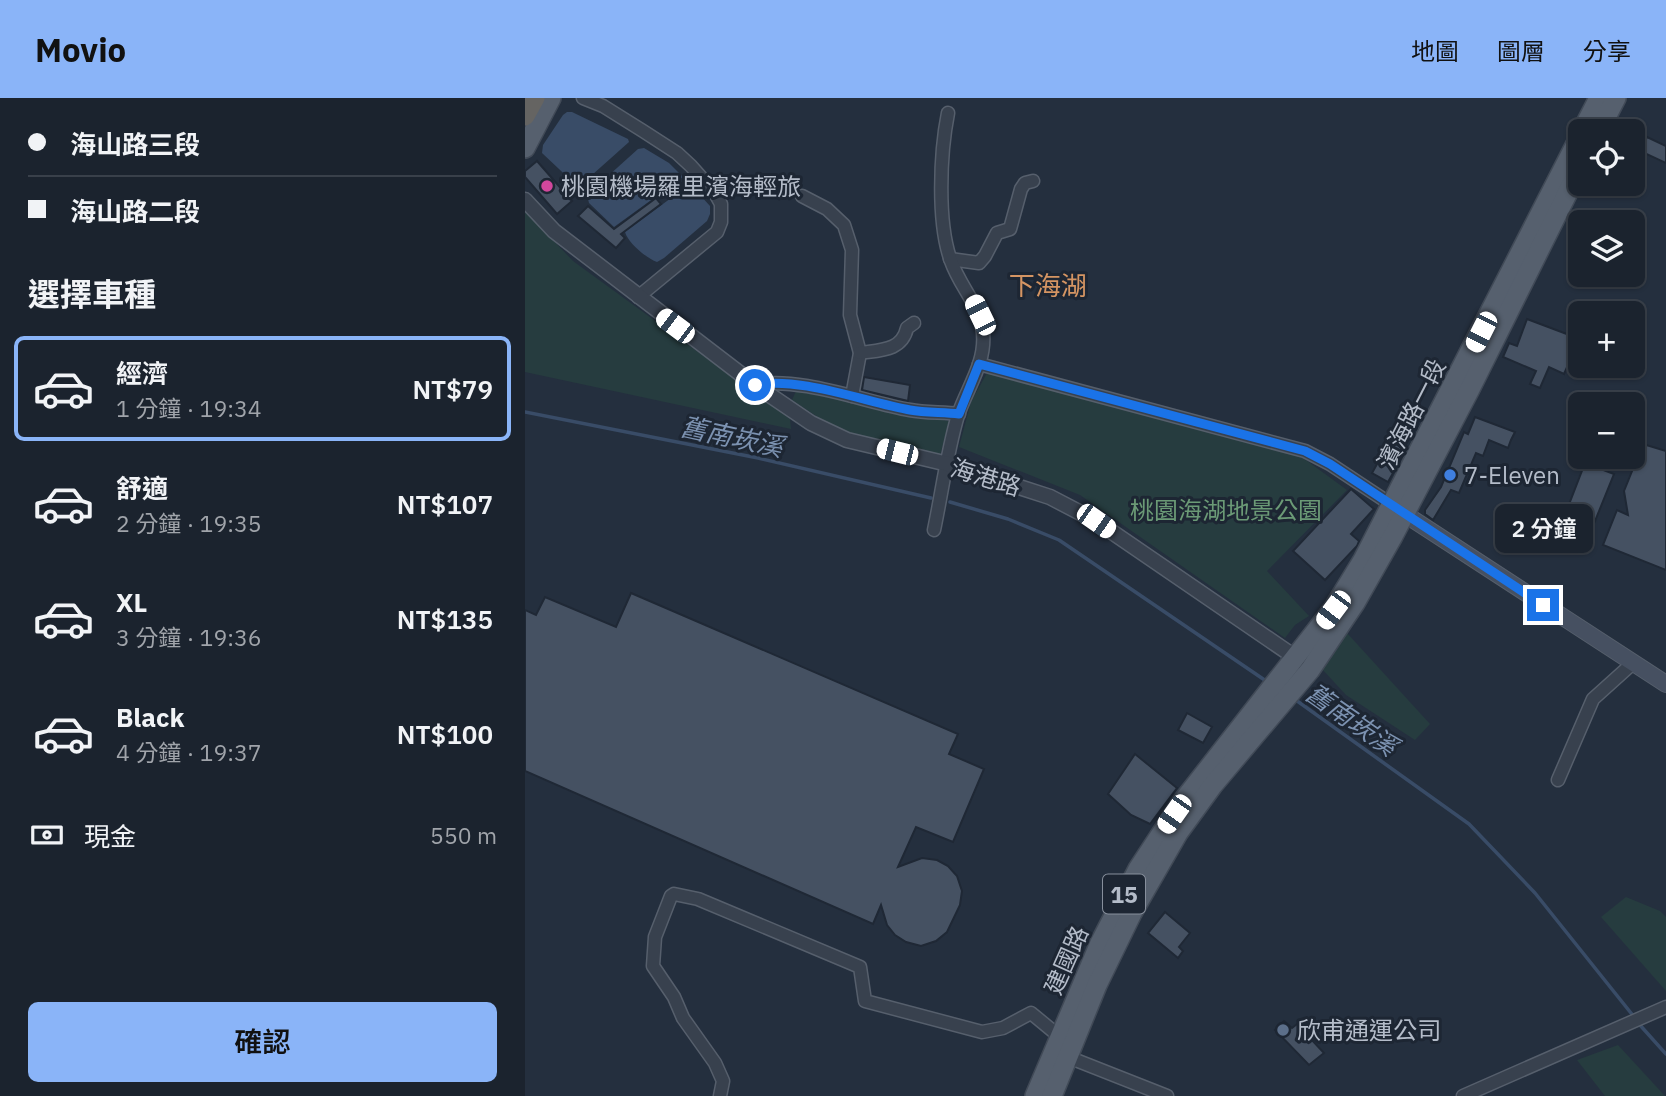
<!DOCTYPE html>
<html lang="zh-TW">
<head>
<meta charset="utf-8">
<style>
  :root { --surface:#1b232e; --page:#282f3a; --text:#f1f3f6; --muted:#a0a4aa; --line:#39404a; --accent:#8ab4f8 }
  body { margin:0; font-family:"IBM Plex Sans","Noto Sans TC",sans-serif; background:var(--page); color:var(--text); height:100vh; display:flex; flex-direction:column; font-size:26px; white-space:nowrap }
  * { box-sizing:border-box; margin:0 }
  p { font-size:23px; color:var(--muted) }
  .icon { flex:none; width:38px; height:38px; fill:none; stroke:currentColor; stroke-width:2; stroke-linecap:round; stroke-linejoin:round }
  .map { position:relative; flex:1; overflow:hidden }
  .sheet { display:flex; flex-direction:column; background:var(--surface); width:525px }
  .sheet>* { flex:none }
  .top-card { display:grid; align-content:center; height:154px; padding:0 28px; background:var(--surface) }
  .buttons { position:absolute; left:1043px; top:21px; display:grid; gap:14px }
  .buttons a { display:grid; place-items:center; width:77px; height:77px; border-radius:10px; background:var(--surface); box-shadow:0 2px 5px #0004,0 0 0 2px var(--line); font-size:35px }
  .end { position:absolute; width:32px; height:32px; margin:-16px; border:9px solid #1a73e8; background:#fff; box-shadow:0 0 0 4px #fff }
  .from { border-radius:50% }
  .bubble { position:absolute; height:49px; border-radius:10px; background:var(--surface); box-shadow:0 2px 5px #0004,0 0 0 2px var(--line); font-size:23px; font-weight:600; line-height:49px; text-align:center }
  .car { position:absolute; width:21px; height:42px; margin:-21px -10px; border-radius:9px; box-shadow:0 0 5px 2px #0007; background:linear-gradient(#fff 24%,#345 0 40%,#fff 0 76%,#345 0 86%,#fff 0) }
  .top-card b { display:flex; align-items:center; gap:24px; height:66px; font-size:26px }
  .top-card b+b { border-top:2px solid var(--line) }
  .top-card i { width:18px; height:18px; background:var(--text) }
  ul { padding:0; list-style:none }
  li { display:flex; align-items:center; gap:21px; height:105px; margin:0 14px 10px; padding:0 14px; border:4px solid transparent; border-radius:10px }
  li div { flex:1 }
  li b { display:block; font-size:26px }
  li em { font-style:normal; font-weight:600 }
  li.selected { border-color:var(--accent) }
  li>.icon { width:63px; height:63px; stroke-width:1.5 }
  h2 { padding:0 28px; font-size:32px; line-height:84px }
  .pay { display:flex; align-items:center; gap:18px; height:77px; padding:0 28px; font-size:26px }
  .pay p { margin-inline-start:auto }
  .action { display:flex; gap:14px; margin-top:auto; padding:14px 28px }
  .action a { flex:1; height:80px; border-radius:10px; background:var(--accent); color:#111; font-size:28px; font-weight:600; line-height:80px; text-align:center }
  header { display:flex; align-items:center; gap:42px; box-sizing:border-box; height:98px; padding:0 35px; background:var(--accent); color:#111 }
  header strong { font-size:33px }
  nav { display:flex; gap:38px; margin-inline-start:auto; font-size:24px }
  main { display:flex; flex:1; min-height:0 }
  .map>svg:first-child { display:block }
  .green { fill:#263c3f }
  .water { fill:#394c67 }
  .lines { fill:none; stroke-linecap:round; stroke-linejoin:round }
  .stream { stroke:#394c67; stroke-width:3.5 }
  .building { fill:#455162; stroke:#1f2835; stroke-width:2 }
  .minor-casing { stroke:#565f6c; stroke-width:15 }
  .tertiary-casing { stroke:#565f6c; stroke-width:17 }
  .secondary-casing { stroke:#565f6c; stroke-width:18 }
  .primary-casing { stroke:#414a57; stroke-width:22 }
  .trunk-casing { stroke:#434c59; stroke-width:22 }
  .minor { stroke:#38414e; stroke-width:12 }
  .tertiary { stroke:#38414e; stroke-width:14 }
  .secondary { stroke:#465061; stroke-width:16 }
  .primary { stroke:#56606e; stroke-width:19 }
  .trunk { stroke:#656462; stroke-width:19 }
  .route { stroke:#1a73e8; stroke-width:9 }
  .hotel-dot { fill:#d1479c; stroke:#1d2633; stroke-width:2.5 }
  .shop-dot { fill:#3f7fe0; stroke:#1d2633; stroke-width:2.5 }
  .service-dot { fill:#5c6f8a; stroke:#1d2633; stroke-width:2.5 }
  .labels { text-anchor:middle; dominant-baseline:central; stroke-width:6; stroke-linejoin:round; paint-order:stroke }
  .shield { fill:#1d2633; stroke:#878f9c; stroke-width:2 }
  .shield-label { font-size:23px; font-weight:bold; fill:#b4bcc9 }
  .poi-label { font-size:24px; fill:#b4bcc9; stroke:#1d2633; text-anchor:start }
  .street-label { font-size:24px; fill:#b4bcc9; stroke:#1d2633 }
  .park-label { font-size:24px; fill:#6b9a76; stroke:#1d2633 }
  .neighbourhood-label { font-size:26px; fill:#d59563; stroke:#1d2633 }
  .water-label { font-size:26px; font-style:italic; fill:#7c92b1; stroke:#1d2633 }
</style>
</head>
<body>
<header>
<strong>Movio</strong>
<nav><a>地圖</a><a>圖層</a><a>分享</a></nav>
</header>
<main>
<section class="sheet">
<div class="top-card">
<b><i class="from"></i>海山路三段</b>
<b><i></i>海山路二段</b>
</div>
<h2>選擇車種</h2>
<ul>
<li class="selected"><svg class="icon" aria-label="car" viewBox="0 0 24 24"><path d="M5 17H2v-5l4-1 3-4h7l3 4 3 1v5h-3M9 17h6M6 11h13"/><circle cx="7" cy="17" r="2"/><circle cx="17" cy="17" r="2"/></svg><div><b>經濟</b><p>1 分鐘 · 19:34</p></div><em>NT$79</em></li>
<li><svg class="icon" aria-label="car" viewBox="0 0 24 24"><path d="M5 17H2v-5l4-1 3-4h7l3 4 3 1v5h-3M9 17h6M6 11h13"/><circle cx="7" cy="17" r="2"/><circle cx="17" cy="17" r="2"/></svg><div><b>舒適</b><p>2 分鐘 · 19:35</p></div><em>NT$107</em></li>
<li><svg class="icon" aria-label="car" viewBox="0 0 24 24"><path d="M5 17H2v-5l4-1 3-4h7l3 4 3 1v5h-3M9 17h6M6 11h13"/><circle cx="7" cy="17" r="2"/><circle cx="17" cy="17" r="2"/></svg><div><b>XL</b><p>3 分鐘 · 19:36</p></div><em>NT$135</em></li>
<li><svg class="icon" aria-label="car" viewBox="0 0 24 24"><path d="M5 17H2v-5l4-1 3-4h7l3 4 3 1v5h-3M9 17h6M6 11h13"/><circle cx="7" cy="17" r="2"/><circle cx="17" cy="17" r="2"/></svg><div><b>Black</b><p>4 分鐘 · 19:37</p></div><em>NT$100</em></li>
</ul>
<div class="pay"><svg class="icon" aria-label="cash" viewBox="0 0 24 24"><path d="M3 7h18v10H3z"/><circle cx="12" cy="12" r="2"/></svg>現金<p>550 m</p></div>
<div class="action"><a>確認</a></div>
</section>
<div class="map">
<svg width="1141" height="998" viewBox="0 0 1141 998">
  <rect width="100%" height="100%" fill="#242f3e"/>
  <g class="green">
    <polygon points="0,113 48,163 265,321 266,331 0,274"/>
    <polygon points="462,275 774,357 822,392 742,473 784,518 770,527 760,540 555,397 434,349 446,304"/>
    <polygon points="271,293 424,323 415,358 317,335 267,302"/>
    <polygon points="822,535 905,626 890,642 821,597 798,572"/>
    <polygon points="1101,799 1135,813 1141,819 1141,893 1076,819"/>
    <polygon points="1093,947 1140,998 1080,998 1052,962"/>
  </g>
  <g class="water">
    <polygon points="42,14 47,14 103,41 104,44 58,85 51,87 17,55 18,47 38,17"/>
    <polygon points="119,50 144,65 158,79 89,129 64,105 62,97 113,51"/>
    <path d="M165 86 185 108V116L182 123 139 160 132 164C121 160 103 145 100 134Z"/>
  </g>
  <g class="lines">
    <g class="stream">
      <polyline points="0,314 233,360 406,400"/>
      <polyline points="425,404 483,421 534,442 744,585"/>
      <polyline points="768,600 944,726 1010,795 1110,920"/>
      <polyline points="1114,926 1141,956"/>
    </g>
  </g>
  <g class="building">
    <polygon points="1122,39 1141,48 1141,65 1115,53"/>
    <polygon points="12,63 47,103 32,116 0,79 0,73"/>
    <polygon points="131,100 136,106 96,136 100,140 91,150 53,118 63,108 89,131"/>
    <polygon points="1002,221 1055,241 1055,261 1047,258 1039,276 1024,269 1015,290 1005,286 1011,273 978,259 984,245 992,248"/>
    <polygon points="339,279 385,287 383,303 337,292"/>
    <polygon points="950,319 990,334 986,342 983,350 964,342 958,358 951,355 934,395 926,392 908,422 900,416 900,412 916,389 939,334 943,336"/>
    <polygon points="865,343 881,352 863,384 847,375"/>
    <polygon points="1118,346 1141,353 1141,472 1078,447 1092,412 1103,417 1099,393"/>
    <polygon points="1060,365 1089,376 1064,438 1036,427"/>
    <polygon points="826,391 849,411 826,436 834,443 832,448 800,482 768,453"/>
    <polygon points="106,495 433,636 424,656 459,671 428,744 391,729 373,769 397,760 412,762 423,768 432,778 437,793 435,807 422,834 411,843 396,848 381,844 370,837 362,827 356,807 348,826 0,673 0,512 11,517 20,499 91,529"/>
    <polygon points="662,615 687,629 678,645 653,632"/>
    <polygon points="610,656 652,690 625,726 606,717 583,696"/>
    <polygon points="640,814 665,835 654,849 658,853 653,860 623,835"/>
    <polygon points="759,923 767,930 772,926 799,955 784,967 750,932"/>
  </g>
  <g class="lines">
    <g class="minor-casing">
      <g id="minor">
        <polyline points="58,0 78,8 118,33 152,55 166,68 190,95 196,106 196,124 192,134 113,199"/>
        <polyline points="277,98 302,111 319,127 327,152 325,217 335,255 327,298"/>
        <polyline points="425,161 454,165 460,158 472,135 485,131 496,91 500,85 508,83"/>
        <path d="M335 255C355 252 377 253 382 230L389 225"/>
        <polyline points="454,266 780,353 805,366 867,407"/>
        <path d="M230 287C274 278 340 304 385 312 400 315 418 314 434 316"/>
        <path d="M409 432C417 394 422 354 433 317 442 290 461 265 458 235 455 207 435 189 426 163 412 125 415 55 423 15"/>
        <polyline points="1033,682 1068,601 1108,565"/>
        <polyline points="543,959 642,998"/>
        <polyline points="195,998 198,983 190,965 158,920 149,899 128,868 130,839 146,798 149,796 173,801 335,869 340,903 457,934 478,930 506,915 535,939"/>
        <polyline points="938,998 1141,909"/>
      </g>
    </g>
    <g class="tertiary-casing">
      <polyline id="tertiary" points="0,102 29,133 230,287 286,325 322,342 423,366 525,399 571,423 777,564"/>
    </g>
    <g class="secondary-casing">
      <polyline id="secondary" points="872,411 1141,586"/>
    </g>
    <g class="primary-casing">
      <g id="primary">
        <polyline points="1057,33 1074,0"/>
        <polyline points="1074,33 1091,0"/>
        <polyline points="0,50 26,0"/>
        <polyline points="510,998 575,845 613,771 657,704 808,511 838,462 1055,38"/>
        <polyline points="527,998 572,887 607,815 653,735 688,687 785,572 830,505 868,438 945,291 1055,70"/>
      </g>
    </g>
    <g class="trunk-casing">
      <polyline id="trunk" points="0,18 10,0"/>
    </g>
    <use href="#minor" class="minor"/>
    <use href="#tertiary" class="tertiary"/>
    <use href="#secondary" class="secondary"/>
    <use href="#primary" class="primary"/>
    <use href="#trunk" class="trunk"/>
  </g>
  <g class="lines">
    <path class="route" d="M230 287C274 278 340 304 385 312 401 315 418 314 434 316L454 266 780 353 805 366 1018 507"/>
  </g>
  <circle class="hotel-dot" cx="22" cy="88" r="7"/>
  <circle class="shop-dot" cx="925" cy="377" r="7"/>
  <circle class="service-dot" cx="758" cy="932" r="7"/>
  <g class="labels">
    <rect class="shield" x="578" y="776.5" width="42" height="39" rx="5"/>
    <g class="shield-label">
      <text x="599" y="796">15</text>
    </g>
    <g class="poi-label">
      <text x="36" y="88">桃園機場羅里濱海輕旅</text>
      <text x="939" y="377">7-Eleven</text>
      <text x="772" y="932">欣甫通運公司</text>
    </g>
    <g class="street-label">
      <text transform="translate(886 316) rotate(-63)">濱海路一段</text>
      <text transform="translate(461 379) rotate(17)">海港路</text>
      <text transform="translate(541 862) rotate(-66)">建國路</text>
    </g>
    <g class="park-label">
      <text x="701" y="412">桃園海湖地景公園</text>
    </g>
    <g class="neighbourhood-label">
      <text x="523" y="187">下海湖</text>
    </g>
    <g class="water-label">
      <text transform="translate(207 338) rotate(12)">舊南崁溪</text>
      <text transform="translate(827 621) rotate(35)">舊南崁溪</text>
    </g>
  </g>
</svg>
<div class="buttons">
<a><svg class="icon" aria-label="locate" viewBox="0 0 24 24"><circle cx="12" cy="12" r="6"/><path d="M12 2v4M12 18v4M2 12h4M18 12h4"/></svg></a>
<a><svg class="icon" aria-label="layers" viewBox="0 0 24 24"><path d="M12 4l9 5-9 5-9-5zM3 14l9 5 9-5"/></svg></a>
<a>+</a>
<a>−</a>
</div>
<i class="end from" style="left:230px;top:287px"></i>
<i class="end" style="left:1018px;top:507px"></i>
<div class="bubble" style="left:970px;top:406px;width:98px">2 分鐘</div>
<i class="car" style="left:455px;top:217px;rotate:334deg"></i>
<i class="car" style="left:150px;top:228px;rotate:307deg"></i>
<i class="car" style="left:956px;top:234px;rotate:207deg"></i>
<i class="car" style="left:372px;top:354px;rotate:284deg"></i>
<i class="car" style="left:571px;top:423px;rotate:125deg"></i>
<i class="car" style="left:808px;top:512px;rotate:217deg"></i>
<i class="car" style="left:649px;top:716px;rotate:215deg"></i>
</div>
</main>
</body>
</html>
